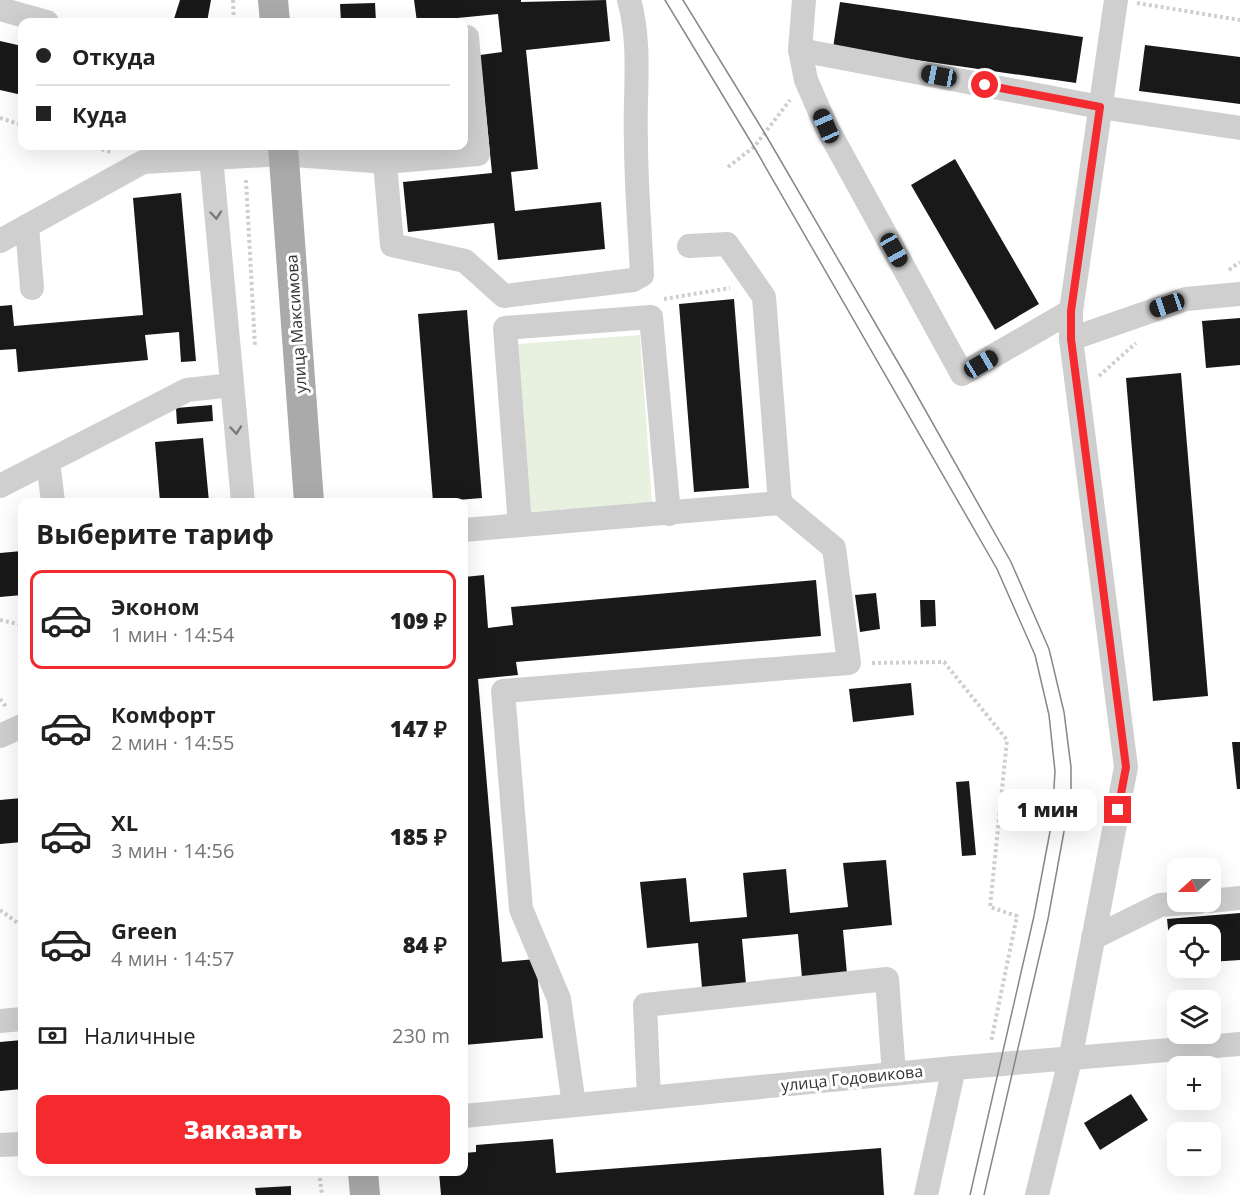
<!DOCTYPE html>
<html lang="ru">
<head>
<meta charset="utf-8">
<style>
  :root { --surface:#fff; --page:#f6f6f6; --text:#222; --muted:#767676; --line:#e0e0e0; --accent:#f42a2f }
  body { margin:0; font-family:"Open Sans",sans-serif; background:var(--page); color:var(--text); height:100vh; display:flex; flex-direction:column; font-size:22px; white-space:nowrap }
  * { box-sizing:border-box; margin:0 }
  p { font-size:20px; color:var(--muted) }
  .icon { flex:none; width:33px; height:33px; fill:none; stroke:currentColor; stroke-width:2; stroke-linecap:round; stroke-linejoin:round }
  .map { position:relative; flex:1; overflow:hidden }
  .sheet { position:absolute; left:18px; top:498px; width:450px; height:678px; display:flex; flex-direction:column; background:var(--surface); border-radius:12px; box-shadow:0 6px 24px #0002 }
  .sheet>* { flex:none }
  .guide { position:absolute; left:18px; top:18px; width:450px; height:132px; border-radius:12px; box-shadow:0 6px 24px #0002; display:grid; align-content:center; height:132px; padding:0 18px; background:var(--surface) }
  .needle { width:39px; rotate:249deg }
  .controls { position:absolute; left:1167px; top:858px; display:grid; gap:12px }
  .controls a { display:grid; place-items:center; width:54px; height:54px; border-radius:12px; background:var(--surface); box-shadow:0 6px 24px #0002; font-size:30px }
  .end { position:absolute; width:27px; height:27px; margin:-14px; border:8px solid #f42a2f; background:#fff; box-shadow:0 0 0 3px #fff }
  .from { border-radius:50% }
  .bubble { position:absolute; height:42px; border-radius:12px; background:var(--surface); box-shadow:0 6px 24px #0002; font-size:20px; font-weight:800; line-height:42px; text-align:center }
  .car { position:absolute; width:18px; height:36px; margin:-18px -9px; border-radius:8px; box-shadow:0 0 4px 2px #0007; background:linear-gradient(#222 24%,#8ab4d8 0 40%,#222 0 76%,#8ab4d8 0 86%,#222 0) }
  .guide b { display:flex; align-items:center; gap:21px; height:57px; font-size:22px }
  .guide b+b { border-top:2px solid var(--line) }
  .guide i { width:15px; height:15px; background:var(--text) }
  ul { padding:0; list-style:none }
  li { display:flex; align-items:center; gap:18px; height:99px; margin:0 12px 9px; padding:0 6px; border:3px solid transparent; border-radius:12px }
  li div { flex:1 }
  li b { display:block; font-size:22px }
  li em { font-style:normal; font-weight:800 }
  li.active { border-color:var(--accent) }
  li>.icon { width:54px; height:54px; stroke-width:1.5 }
  h2 { padding:0 18px; font-size:27px; line-height:72px }
  .pay { display:flex; align-items:center; gap:15px; height:66px; padding:0 18px; font-size:22px }
  .pay p { margin-inline-start:auto }
  .action { display:flex; gap:12px; margin-top:auto; padding:12px 18px }
  .action a { flex:1; height:69px; border-radius:12px; background:var(--accent); color:#fff; font-size:24px; font-weight:800; line-height:69px; text-align:center }
  .map>svg:first-child { display:block }
  .green { fill:#e8f0e0 }
  .building { fill:#191919 }
  .lines { fill:none; stroke-linecap:round; stroke-linejoin:round }
  .path { stroke:#cfcfcf; stroke-width:4; stroke-dasharray:3 3; stroke-linecap:butt }
  .minor { stroke:#cfcfcf; stroke-width:24 }
  .major { stroke:#aaa; stroke-width:30 }
  .tram { stroke:#878787; stroke-width:1.5 }
  .oneway { stroke:#797979 }
  .route { stroke:#f42a2f; stroke-width:8 }
  .labels { text-anchor:middle; dominant-baseline:central; stroke-width:6; stroke-linejoin:round; paint-order:stroke }
  .street-label { font-size:16px; fill:#323232; stroke:#fff }
</style>
</head>
<body>
<div class="map">
<svg width="1240" height="1195" viewBox="0 0 1240 1195">
  <rect width="100%" height="100%" fill="#fff"/>
  <polygon class="green" points="640,335 652,503 529,512 517,344"/>
  <g class="building">
    <polygon points="180,0 211,0 207,22 173,22"/>
    <polygon points="414,0 521,0 521,2 606,0 610,41 526,50 538,169 511,172 515,211 601,202 605,249 498,260 494,223 408,232 403,182 492,173 480,55 502,52 498,14 417,22"/>
    <polygon points="840,2 1083,37 1076,83 833,48"/>
    <polygon points="375,3 376,22 341,22 340,4"/>
    <polygon points="0,41 22,46 22,95 0,90"/>
    <polygon points="1145,45 1240,57 1240,104 1139,91"/>
    <polygon points="955,159 1039,304 995,330 911,185"/>
    <polygon points="181,193 196,361 181,362 179,332 145,335 148,360 18,372 16,349 0,350 0,306 12,305 14,326 143,315 133,198"/>
    <polygon points="734,299 749,488 694,492 679,304"/>
    <polygon points="467,310 482,498 433,502 418,314"/>
    <polygon points="1240,318 1240,365 1206,368 1202,321"/>
    <polygon points="1181,373 1208,696 1153,701 1126,378"/>
    <polygon points="212,405 213,421 177,424 176,408"/>
    <polygon points="203,438 209,502 160,502 155,442"/>
    <polygon points="22,551 22,595 0,597 0,553"/>
    <polygon points="484,575 488,628 513,625 511,607 816,580 821,636 516,662 518,675 478,679 502,962 536,959 543,1038 464,1045 464,577"/>
    <polygon points="876,593 880,629 860,632 855,595"/>
    <polygon points="920,600 935,600 936,626 921,627"/>
    <polygon points="911,683 914,715 853,722 849,689"/>
    <polygon points="1232,742 1240,742 1240,789 1237,789"/>
    <polygon points="969,781 976,855 962,856 956,782"/>
    <polygon points="22,798 22,842 0,844 0,800"/>
    <polygon points="886,860 892,925 843,930 847,974 802,978 798,934 742,939 746,984 702,988 698,943 647,948 640,882 686,878 690,922 747,917 743,873 786,869 790,913 848,907 843,863"/>
    <polygon points="1240,913 1240,960 1210,962 1210,934 1178,934 1178,966 1172,966 1167,919"/>
    <polygon points="22,1040 22,1089 0,1091 0,1042"/>
    <polygon points="1131,1094 1148,1120 1100,1150 1084,1123"/>
    <polygon points="553,1139 556,1173 881,1148 884,1195 441,1195 439,1172 464,1172 464,1153 476,1152 476,1145"/>
    <polygon points="291,1186 291,1195 256,1195 255,1188"/>
  </g>
  <g class="lines">
    <g class="path">
      <polyline points="233,0 234,22"/>
      <polyline points="1137,3 1240,20"/>
      <polyline points="0,118 22,125"/>
      <polyline points="90,146 111,152"/>
      <polyline points="728,167 754,147 790,100"/>
      <polyline points="246,180 255,346"/>
      <polyline points="1229,270 1240,262"/>
      <polyline points="664,299 730,288"/>
      <polyline points="1099,376 1136,343"/>
      <polyline points="0,620 22,625"/>
      <polyline points="872,663 944,662 1007,740 990,907 1017,916 991,1042"/>
      <polyline points="0,699 7,708"/>
      <polyline points="0,910 22,926"/>
      <polyline points="319,1172 322,1195"/>
    </g>
    <g class="minor">
      <polyline points="804,0 800,50 806,80 826,126 962,374 1071,311"/>
      <polyline points="0,9 47,22"/>
      <polyline points="800,50 1100,107 1240,128"/>
      <polyline points="211,157 243,502"/>
      <polyline points="385,162 478,154 467,37"/>
      <polyline points="27,226 32,288"/>
      <path d="M0 241 143 162 283 154 385 162 392 245 465 261 504 296 633 280 642 275C640 230 636 186 636 142 634 95 642 46 629 0"/>
      <polyline points="689,246 727,244 764,297 780,503"/>
      <polyline points="1071,339 1186,299 1240,294"/>
      <polyline points="48,461 53,502"/>
      <polyline points="0,486 187,390 232,385"/>
      <polyline points="520,525 505,328 651,317 669,514"/>
      <polyline points="464,530 780,503 834,548 849,663 503,691 521,909 559,999 574,1105"/>
      <polyline points="0,736 22,726"/>
      <polyline points="1210,901 1240,898"/>
      <polyline points="1093,938 1160,905 1199,902"/>
      <polyline points="0,1021 22,1019"/>
      <polyline points="649,1098 645,1005 887,979 894,1074"/>
      <polyline points="464,1116 954,1068 1240,1044"/>
      <polyline points="0,1145 22,1144"/>
      <polyline points="926,1195 954,1068"/>
      <polyline points="1037,1195 1070,1060 1126,767 1071,339 1071,311 1116,0"/>
    </g>
    <g class="major">
      <polyline points="273,0 275,22"/>
      <polyline points="283,146 309,502"/>
      <polyline points="363,1172 365,1195"/>
    </g>
    <g class="tram">
      <polyline points="665,0 754,147 997,569 1035,655 1049,715 1055,771 1052,821 1034,916 970,1195"/>
      <polyline points="683,0 764,132 910,383 1011,562 1049,649 1064,712 1071,767 1071,793 1048,919 984,1195"/>
    </g>
  </g>
  <defs><path id="oneway-chevron" d="M-2-3.5L2.5 0L-2 3.5" fill="none" stroke-width="1.6" stroke-linecap="round" stroke-linejoin="round" transform="scale(1.5)"/></defs>
  <g class="oneway">
    <use href="#oneway-chevron" transform="translate(216 215) rotate(85)"/>
    <use href="#oneway-chevron" transform="translate(236 430) rotate(85)"/>
  </g>
  <g class="lines">
    <polyline class="route" points="985,85 1100,107 1071,311 1071,339 1126,767 1118,810"/>
  </g>
  <g class="labels">
    <g class="street-label">
      <text transform="translate(296 324) rotate(-94)">улица Максимова</text>
      <text transform="translate(852 1078) rotate(-6)">улица Годовикова</text>
    </g>
  </g>
</svg>
<div class="controls">
<a><svg class="needle" viewBox="-14 -14 28 28"><path d="M0-13l5 13h-10z" fill="#e53935"/><path d="M0 13l5-13h-10z" fill="#767676"/></svg></a>
<a><svg class="icon" aria-label="locate" viewBox="0 0 24 24"><circle cx="12" cy="12" r="6"/><path d="M12 2v4M12 18v4M2 12h4M18 12h4"/></svg></a>
<a><svg class="icon" aria-label="layers" viewBox="0 0 24 24"><path d="M12 4l9 5-9 5-9-5zM3 14l9 5 9-5"/></svg></a>
<a>+</a>
<a>−</a>
</div>
<i class="end from" style="left:985px;top:85px"></i>
<i class="end" style="left:1118px;top:810px"></i>
<div class="bubble" style="left:998px;top:789px;width:99px">1 мин</div>
<i class="car" style="left:939px;top:76px;rotate:281deg"></i>
<i class="car" style="left:826px;top:126px;rotate:336deg"></i>
<i class="car" style="left:894px;top:250px;rotate:151deg"></i>
<i class="car" style="left:1167px;top:305px;rotate:251deg"></i>
<i class="car" style="left:981px;top:364px;rotate:60deg"></i>
<div class="guide">
<b><i class="from"></i>Откуда</b>
<b><i></i>Куда</b>
</div>
<section class="sheet">
<h2>Выберите тариф</h2>
<ul>
<li class="active"><svg class="icon" aria-label="car" viewBox="0 0 24 24"><path d="M5 17H2v-5l4-1 3-4h7l3 4 3 1v5h-3M9 17h6M6 11h13"/><circle cx="7" cy="17" r="2"/><circle cx="17" cy="17" r="2"/></svg><div><b>Эконом</b><p>1 мин · 14:54</p></div><em>109 ₽</em></li>
<li><svg class="icon" aria-label="car" viewBox="0 0 24 24"><path d="M5 17H2v-5l4-1 3-4h7l3 4 3 1v5h-3M9 17h6M6 11h13"/><circle cx="7" cy="17" r="2"/><circle cx="17" cy="17" r="2"/></svg><div><b>Комфорт</b><p>2 мин · 14:55</p></div><em>147 ₽</em></li>
<li><svg class="icon" aria-label="car" viewBox="0 0 24 24"><path d="M5 17H2v-5l4-1 3-4h7l3 4 3 1v5h-3M9 17h6M6 11h13"/><circle cx="7" cy="17" r="2"/><circle cx="17" cy="17" r="2"/></svg><div><b>XL</b><p>3 мин · 14:56</p></div><em>185 ₽</em></li>
<li><svg class="icon" aria-label="car" viewBox="0 0 24 24"><path d="M5 17H2v-5l4-1 3-4h7l3 4 3 1v5h-3M9 17h6M6 11h13"/><circle cx="7" cy="17" r="2"/><circle cx="17" cy="17" r="2"/></svg><div><b>Green</b><p>4 мин · 14:57</p></div><em>84 ₽</em></li>
</ul>
<div class="pay"><svg class="icon" aria-label="cash" viewBox="0 0 24 24"><path d="M3 7h18v10H3z"/><circle cx="12" cy="12" r="2"/></svg>Наличные<p>230 m</p></div>
<div class="action"><a>Заказать</a></div>
</section>
</div>
</body>
</html>
